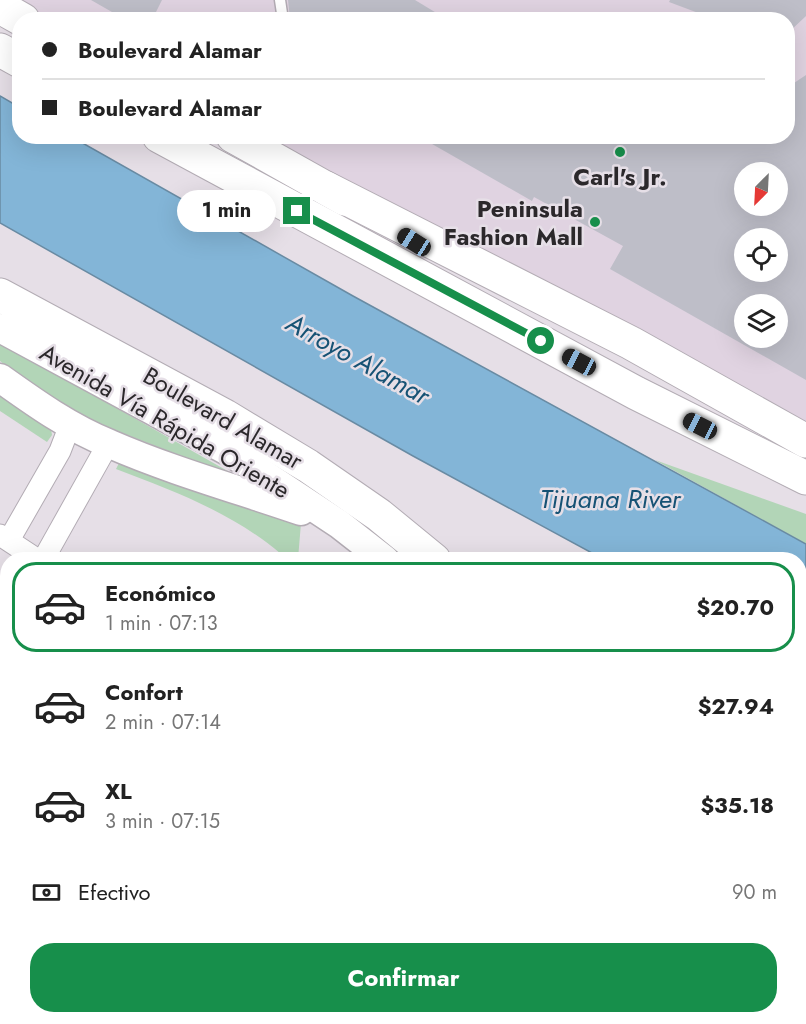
<!DOCTYPE html>
<html lang="es">
<head>
<meta charset="utf-8">
<style>
  :root { --surface:#fff; --page:#f6f6f6; --text:#222; --muted:#767676; --line:#e0e0e0; --accent:#178f4b }
  body { margin:0; font-family:Jost,sans-serif; background:var(--page); color:var(--text); height:100vh; display:flex; flex-direction:column; font-size:22px; white-space:nowrap }
  * { box-sizing:border-box; margin:0 }
  p { font-size:20px; color:var(--muted) }
  .icon { flex:none; width:33px; height:33px; fill:none; stroke:currentColor; stroke-width:2; stroke-linecap:round; stroke-linejoin:round }
  .map { position:relative; flex:1; overflow:hidden }
  .details { position:absolute; left:0px; top:552px; width:807px; height:472px; display:flex; flex-direction:column; background:var(--surface); border-radius:24px 24px 0 0; box-shadow:0 6px 24px #0002 }
  .details>* { flex:none }
  .hud { position:absolute; left:12px; top:12px; width:783px; height:132px; border-radius:24px; box-shadow:0 6px 24px #0002; display:grid; align-content:center; height:132px; padding:0 30px; background:var(--surface) }
  .needle { width:39px; rotate:204deg }
  .controls { position:absolute; left:734px; top:162px; display:grid; gap:12px }
  .controls a { display:grid; place-items:center; width:54px; height:54px; border-radius:50%; background:var(--surface); box-shadow:0 6px 24px #0002; font-size:30px }
  .end { position:absolute; width:27px; height:27px; margin:-14px; border:8px solid #178f4b; background:#fff; box-shadow:0 0 0 3px #fff }
  .from { border-radius:50% }
  .bubble { position:absolute; height:42px; border-radius:21px; background:var(--surface); box-shadow:0 6px 24px #0002; font-size:20px; font-weight:700; line-height:42px; text-align:center }
  .car { position:absolute; width:18px; height:36px; margin:-18px -9px; border-radius:8px; box-shadow:0 0 4px 2px #0007; background:linear-gradient(#222 24%,#8ab4d8 0 40%,#222 0 76%,#8ab4d8 0 86%,#222 0) }
  .hud b { display:flex; align-items:center; gap:21px; height:57px; font-size:22px }
  .hud b+b { border-top:2px solid var(--line) }
  .hud i { width:15px; height:15px; background:var(--text) }
  ul { padding:10px 0 0; list-style:none }
  li { display:flex; align-items:center; gap:18px; height:90px; margin:0 12px 9px; padding:0 18px; border:3px solid transparent; border-radius:24px }
  li div { flex:1 }
  li b { display:block; font-size:22px }
  li em { font-style:normal; font-weight:700 }
  li.selected { border-color:var(--accent) }
  li>.icon { width:54px; height:54px; stroke-width:1.5 }
  .pay { display:flex; align-items:center; gap:15px; height:66px; padding:0 30px; font-size:22px }
  .pay p { margin-inline-start:auto }
  .button { display:flex; gap:12px; margin-top:auto; padding:12px 30px }
  .button a { flex:1; height:69px; border-radius:24px; background:var(--accent); color:#fff; font-size:24px; font-weight:700; line-height:69px; text-align:center }
  .map>svg:first-child { display:block }
  .built { fill:#e0d3e1; fill-rule:evenodd }
  .green { fill:#b2d5b7 }
  .water { fill:#83b5d7; stroke:#698ba3; stroke-width:1.5 }
  .building { fill:#bebec8; fill-rule:evenodd }
  .lines { fill:none; stroke-linecap:round; stroke-linejoin:round }
  .service-casing { stroke:#b3acb4; stroke-width:13 }
  .minor-casing { stroke:#b3acb4; stroke-width:23 }
  .tertiary-casing { stroke:#b3acb4; stroke-width:28 }
  .secondary-casing { stroke:#b3acb4; stroke-width:31 }
  .trunk-casing { stroke:#b3acb4; stroke-width:35 }
  .service { stroke:#fff; stroke-width:10 }
  .minor { stroke:#fff; stroke-width:21 }
  .tertiary { stroke:#fff; stroke-width:26 }
  .secondary { stroke:#fff; stroke-width:28 }
  .trunk { stroke:#fff; stroke-width:33 }
  .route { stroke:#178f4b; stroke-width:8 }
  .poi-dot { fill:#178f4b; stroke:#e6dfe7; stroke-width:2 }
  .labels { text-anchor:middle; dominant-baseline:central; stroke-width:5; stroke-linejoin:round; paint-order:stroke }
  .poi-label { font-size:24px; font-weight:bold; fill:#2b282b; stroke:#e6dfe7 }
  .street-label { font-size:24px; fill:#2b282b; stroke:#e6dfe7 }
  .water-label { font-size:26px; font-style:italic; fill:#165274; stroke:#e6dfe7 }
</style>
</head>
<body>
<div class="map">
<svg width="806" height="1024" viewBox="0 0 806 1024">
  <rect width="100%" height="100%" fill="#e6dfe7"/>
  <path class="built" d="M0 0H806V446L226 137 788 136V20H20ZM744 172H777V206H744ZM744 238H777V272H744ZM744 304H777V338H744Z"/>
  <g class="green">
    <polygon points="0,342 247,482 84,418 24,380 0,361"/>
    <polygon points="0,388 51,429 52,435 47,442 0,411"/>
    <path d="M122 457 301 523 298 559H280L281 554C233 513 174 491 116 469Z"/>
    <polygon points="655,460 806,514 806,544"/>
  </g>
  <polygon class="water" points="0,96 19,107 20,136 72,137 353,296 806,544 806,672 800,668 800,560 603,559 413,456 0,223"/>
  <g class="building">
    <polygon points="91,0 162,0 152,20 126,20"/>
    <polygon points="288,0 415,0 448,20 290,20"/>
    <polygon points="670,0 806,0 806,16 788,33 788,20 717,20 669,2"/>
    <path d="M806 75V380L610 269 623 246 534 197 532 201 418 136H676L693 142 696 136H788V87ZM744 172H777V206H744ZM744 238H777V272H744ZM744 304H777V338H744Z"/>
  </g>
  <g class="lines">
    <g class="service-casing">
      <g id="service">
        <polyline points="280,0 283,20"/>
        <polyline points="800,736 806,739"/>
        <polyline points="505,1024 515,1017"/>
      </g>
    </g>
    <g class="minor-casing">
      <g id="minor">
        <polyline points="0,535 38,560"/>
        <polyline points="9,540 60,451 70,425"/>
        <polyline points="43,560 108,444"/>
        <polyline points="0,653 8,658"/>
        <polyline points="630,1017 631,1024"/>
      </g>
    </g>
    <g class="tertiary-casing">
      <polyline id="tertiary" points="800,977 806,984"/>
    </g>
    <g class="secondary-casing">
      <g id="secondary">
        <polyline points="0,328 233,454 339,524 385,560"/>
        <path d="M0 378C35 403 70 428 110 444 172 471 237 489 301 511"/>
        <polyline points="0,986 8,991"/>
        <polyline points="58,1017 71,1024"/>
      </g>
    </g>
    <g class="trunk-casing">
      <g id="trunk">
        <polyline points="0,7 23,20"/>
        <polyline points="0,50 20,61"/>
        <polyline points="159,136 636,393 806,478"/>
        <polyline points="233,136 345,199"/>
        <polyline points="326,188 631,343 806,441"/>
        <polyline points="0,295 225,416 308,466 379,515 434,560"/>
        <polyline points="800,813 806,816"/>
        <polyline points="800,840 806,844"/>
      </g>
    </g>
    <use href="#service" class="service"/>
    <use href="#minor" class="minor"/>
    <use href="#tertiary" class="tertiary"/>
    <use href="#secondary" class="secondary"/>
    <use href="#trunk" class="trunk"/>
  </g>
  <g class="lines">
    <polyline class="route" points="297,211 541,341"/>
  </g>
  <g class="poi-dot">
    <circle cx="620" cy="152" r="6"/>
    <circle cx="595" cy="222" r="6"/>
  </g>
  <g class="labels">
    <g class="poi-label">
      <text x="620" y="176">Carl's Jr.</text>
      <text x="583" y="208" text-anchor="end">Peninsula<tspan x="583" dy="28">Fashion Mall</tspan></text>
    </g>
    <g class="street-label">
      <text transform="translate(223 418) rotate(30)">Boulevard Alamar</text>
      <text transform="translate(165 421) rotate(30)">Avenida Vía Rápida Oriente</text>
    </g>
    <g class="water-label">
      <text transform="translate(358 359) rotate(29)">Arroyo Alamar</text>
      <text x="610" y="499">Tijuana River</text>
    </g>
  </g>
</svg>
<div class="controls">
<a><svg class="needle" viewBox="-14 -14 28 28"><path d="M0-13l5 13h-10z" fill="#e53935"/><path d="M0 13l5-13h-10z" fill="#767676"/></svg></a>
<a><svg class="icon" aria-label="locate" viewBox="0 0 24 24"><circle cx="12" cy="12" r="6"/><path d="M12 2v4M12 18v4M2 12h4M18 12h4"/></svg></a>
<a><svg class="icon" aria-label="layers" viewBox="0 0 24 24"><path d="M12 4l9 5-9 5-9-5zM3 14l9 5 9-5"/></svg></a>
</div>
<i class="end from" style="left:541px;top:341px"></i>
<i class="end" style="left:297px;top:211px"></i>
<div class="bubble" style="left:177px;top:190px;width:99px">1 min</div>
<i class="car" style="left:414px;top:242px;rotate:302deg"></i>
<i class="car" style="left:579px;top:362px;rotate:298deg"></i>
<i class="car" style="left:700px;top:426px;rotate:297deg"></i>
<div class="hud">
<b><i class="from"></i>Boulevard Alamar</b>
<b><i></i>Boulevard Alamar</b>
</div>
<section class="details">
<ul>
<li class="selected"><svg class="icon" aria-label="car" viewBox="0 0 24 24"><path d="M5 17H2v-5l4-1 3-4h7l3 4 3 1v5h-3M9 17h6M6 11h13"/><circle cx="7" cy="17" r="2"/><circle cx="17" cy="17" r="2"/></svg><div><b>Económico</b><p>1 min · 07:13</p></div><em>$20.70</em></li>
<li><svg class="icon" aria-label="car" viewBox="0 0 24 24"><path d="M5 17H2v-5l4-1 3-4h7l3 4 3 1v5h-3M9 17h6M6 11h13"/><circle cx="7" cy="17" r="2"/><circle cx="17" cy="17" r="2"/></svg><div><b>Confort</b><p>2 min · 07:14</p></div><em>$27.94</em></li>
<li><svg class="icon" aria-label="car" viewBox="0 0 24 24"><path d="M5 17H2v-5l4-1 3-4h7l3 4 3 1v5h-3M9 17h6M6 11h13"/><circle cx="7" cy="17" r="2"/><circle cx="17" cy="17" r="2"/></svg><div><b>XL</b><p>3 min · 07:15</p></div><em>$35.18</em></li>
</ul>
<div class="pay"><svg class="icon" aria-label="cash" viewBox="0 0 24 24"><path d="M3 7h18v10H3z"/><circle cx="12" cy="12" r="2"/></svg>Efectivo<p>90 m</p></div>
<div class="button"><a>Confirmar</a></div>
</section>
</div>
</body>
</html>
